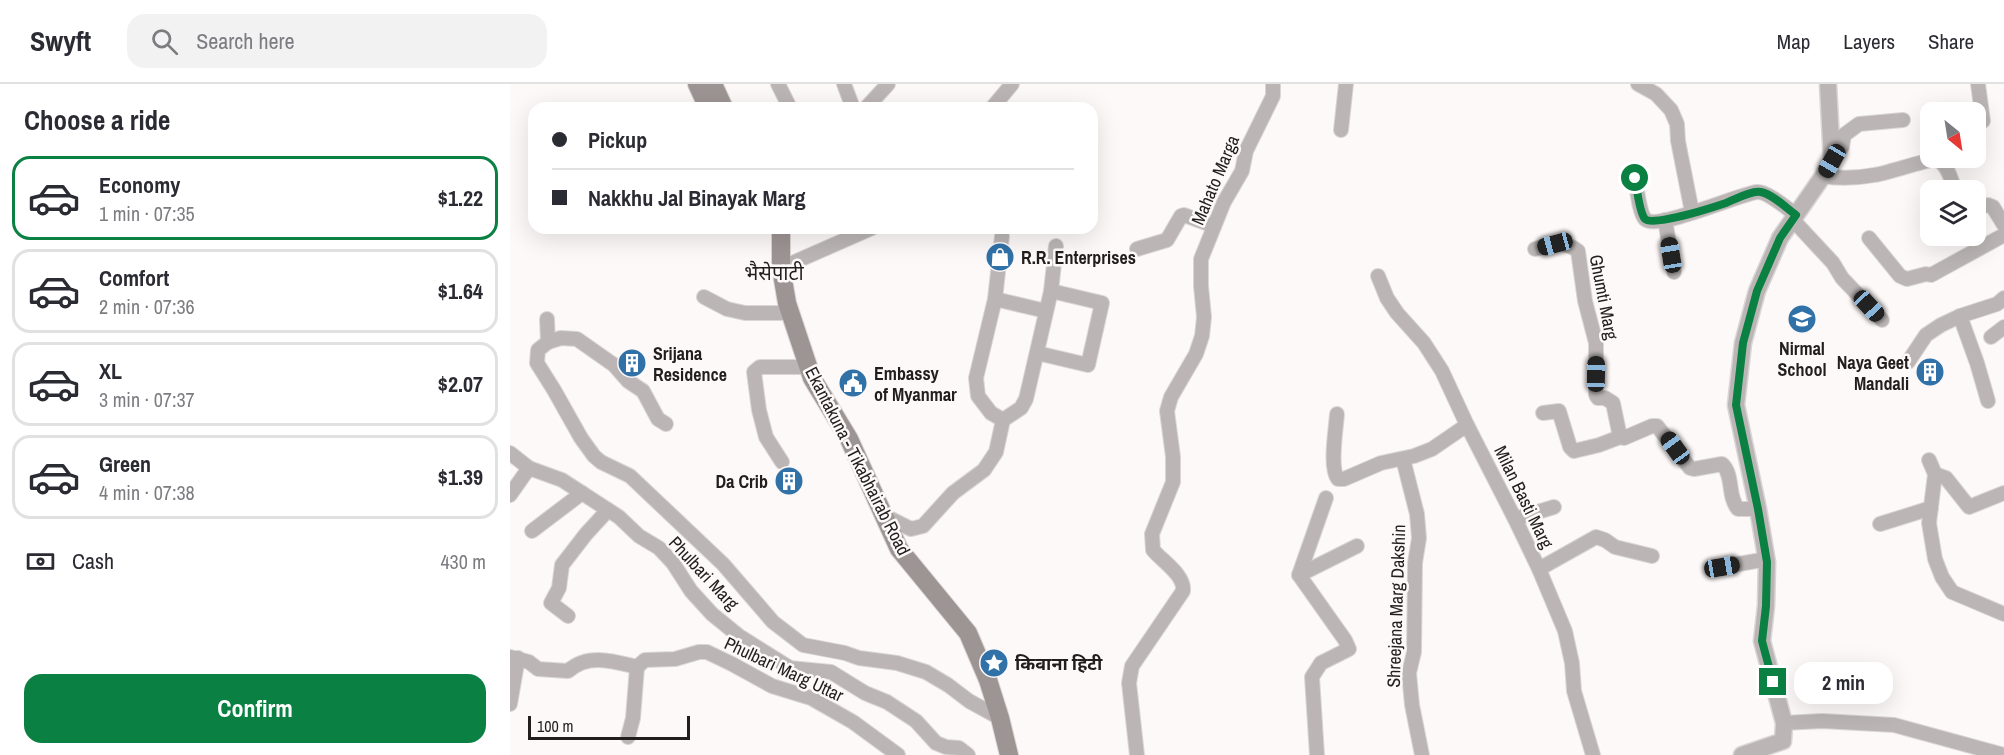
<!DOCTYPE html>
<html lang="en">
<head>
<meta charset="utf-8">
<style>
  :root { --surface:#fff; --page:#f2f2f3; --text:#2b2b33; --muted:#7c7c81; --line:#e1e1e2; --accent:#0b8043 }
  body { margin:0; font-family:"Archivo Narrow","Noto Sans Devanagari",sans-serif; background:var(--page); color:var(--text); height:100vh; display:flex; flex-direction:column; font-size:22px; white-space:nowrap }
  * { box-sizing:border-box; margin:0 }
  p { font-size:20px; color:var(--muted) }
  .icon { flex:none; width:33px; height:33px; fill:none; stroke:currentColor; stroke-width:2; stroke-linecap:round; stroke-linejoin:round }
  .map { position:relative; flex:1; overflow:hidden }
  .side { display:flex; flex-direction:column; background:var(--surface); width:510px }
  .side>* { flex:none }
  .guide { position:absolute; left:18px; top:18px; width:570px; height:132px; border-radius:18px; box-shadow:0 6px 24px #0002; display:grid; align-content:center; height:132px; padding:0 24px; background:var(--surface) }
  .needle { width:39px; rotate:150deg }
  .buttons { position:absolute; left:1410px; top:18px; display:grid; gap:12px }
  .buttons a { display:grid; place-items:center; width:66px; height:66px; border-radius:12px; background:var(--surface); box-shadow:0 6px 24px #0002; font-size:30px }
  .scale { position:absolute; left:18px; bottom:15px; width:162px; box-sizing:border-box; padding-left:6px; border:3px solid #221d1e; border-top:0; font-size:16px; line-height:21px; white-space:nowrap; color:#221d1e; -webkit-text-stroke:4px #fef9f9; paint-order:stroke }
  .end { position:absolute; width:27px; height:27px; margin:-14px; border:8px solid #0b8043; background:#fff; box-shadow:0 0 0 3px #fff }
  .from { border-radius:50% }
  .bubble { position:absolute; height:42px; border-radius:18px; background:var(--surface); box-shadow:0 6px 24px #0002; font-size:20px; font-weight:700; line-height:42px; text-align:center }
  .car { position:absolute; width:18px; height:36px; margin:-18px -9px; border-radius:8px; box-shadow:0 0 4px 2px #0007; background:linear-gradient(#222 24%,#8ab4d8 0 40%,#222 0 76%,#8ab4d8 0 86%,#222 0) }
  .guide b { display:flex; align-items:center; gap:21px; height:57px; font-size:22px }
  .guide b+b { border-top:2px solid var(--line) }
  .guide i { width:15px; height:15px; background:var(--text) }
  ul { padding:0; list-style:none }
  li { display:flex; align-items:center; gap:18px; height:84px; margin:0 12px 9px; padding:0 12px; border:3px solid var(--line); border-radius:18px }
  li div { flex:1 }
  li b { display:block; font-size:22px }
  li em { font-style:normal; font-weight:700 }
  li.current { border-color:var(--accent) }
  li>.icon { width:54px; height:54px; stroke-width:1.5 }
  h2 { padding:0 24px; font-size:27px; line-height:72px }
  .pay { display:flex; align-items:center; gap:15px; height:66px; padding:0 24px; font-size:22px }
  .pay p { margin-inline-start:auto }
  .cta { display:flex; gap:12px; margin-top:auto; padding:12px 24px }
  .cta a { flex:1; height:69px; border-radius:18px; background:var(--accent); color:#fff; font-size:24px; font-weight:700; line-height:69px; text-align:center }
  header { display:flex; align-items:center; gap:36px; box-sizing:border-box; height:84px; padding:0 30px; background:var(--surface); border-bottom:2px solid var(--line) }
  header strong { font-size:28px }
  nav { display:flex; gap:33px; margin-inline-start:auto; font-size:21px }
  .search { width:420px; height:54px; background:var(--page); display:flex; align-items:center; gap:15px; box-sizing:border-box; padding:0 21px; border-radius:18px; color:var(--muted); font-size:22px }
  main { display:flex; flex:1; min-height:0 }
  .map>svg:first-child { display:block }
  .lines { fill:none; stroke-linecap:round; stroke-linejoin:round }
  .minor-casing { stroke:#dbd6d6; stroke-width:16 }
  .tertiary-casing { stroke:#dbd6d6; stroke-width:19 }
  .secondary-casing { stroke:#dbd6d6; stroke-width:20 }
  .minor { stroke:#bbb6b5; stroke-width:14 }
  .tertiary { stroke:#bbb6b5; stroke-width:16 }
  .secondary { stroke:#9d9593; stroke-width:18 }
  .route { stroke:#0b8043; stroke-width:8 }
  .labels { text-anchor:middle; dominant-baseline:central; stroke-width:5; stroke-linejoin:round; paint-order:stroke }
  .street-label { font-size:18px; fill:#221d1e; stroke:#fef9f9 }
  .poi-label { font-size:18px; font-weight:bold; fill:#221d1e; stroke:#fef9f9; text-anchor:start }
  .neighbourhood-label { font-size:20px; fill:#221d1e; stroke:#fef9f9 }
</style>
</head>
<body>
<header>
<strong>Swyft</strong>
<div class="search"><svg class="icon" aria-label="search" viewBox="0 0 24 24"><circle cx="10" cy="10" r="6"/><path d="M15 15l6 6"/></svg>Search here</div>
<nav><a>Map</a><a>Layers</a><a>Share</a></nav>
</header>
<main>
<section class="side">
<h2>Choose a ride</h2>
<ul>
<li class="current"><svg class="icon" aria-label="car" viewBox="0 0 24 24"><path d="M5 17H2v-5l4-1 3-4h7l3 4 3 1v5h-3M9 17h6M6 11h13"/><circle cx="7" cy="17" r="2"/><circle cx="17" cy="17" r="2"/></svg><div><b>Economy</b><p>1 min · 07:35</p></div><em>$1.22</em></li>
<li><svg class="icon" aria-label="car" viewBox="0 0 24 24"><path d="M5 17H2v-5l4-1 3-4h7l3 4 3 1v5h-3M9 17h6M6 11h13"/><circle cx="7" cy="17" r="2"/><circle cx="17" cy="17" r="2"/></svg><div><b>Comfort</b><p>2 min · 07:36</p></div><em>$1.64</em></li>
<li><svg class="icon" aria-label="car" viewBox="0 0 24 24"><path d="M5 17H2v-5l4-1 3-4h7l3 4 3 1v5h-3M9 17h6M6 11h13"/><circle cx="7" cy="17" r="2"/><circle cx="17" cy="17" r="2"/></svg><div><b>XL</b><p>3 min · 07:37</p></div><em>$2.07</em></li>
<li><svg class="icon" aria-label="car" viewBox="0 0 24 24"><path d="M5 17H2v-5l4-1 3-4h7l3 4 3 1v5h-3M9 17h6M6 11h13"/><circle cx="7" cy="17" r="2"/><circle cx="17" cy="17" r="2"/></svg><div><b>Green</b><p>4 min · 07:38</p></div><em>$1.39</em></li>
</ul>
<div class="pay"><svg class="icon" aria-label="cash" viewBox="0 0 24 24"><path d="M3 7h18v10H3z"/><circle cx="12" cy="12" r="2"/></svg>Cash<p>430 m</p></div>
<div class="cta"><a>Confirm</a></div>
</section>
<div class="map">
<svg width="1494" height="671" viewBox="0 0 1494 671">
  <rect width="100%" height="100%" fill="#fef9f9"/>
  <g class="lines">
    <g class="minor-casing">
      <g id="minor">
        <polyline points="268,0 280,24"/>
        <polyline points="334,0 343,24"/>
        <polyline points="1128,0 1146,10 1161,26 1167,40 1168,57 1182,128"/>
        <polyline points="1468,0 1473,37"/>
        <polyline points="356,24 378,0"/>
        <polyline points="482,24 502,0"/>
        <polyline points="831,46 836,0"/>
        <polyline points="1322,77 1332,63 1334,51 1349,40 1393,36"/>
        <path d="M1313 92C1330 95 1348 94 1364 91 1375 90 1421 74 1427 76 1438 80 1441 96 1445 106"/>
        <path d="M1125 94C1127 104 1129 128 1135 135 1147 147 1229 110 1247 108 1257 107 1278 125 1286 131"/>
        <polyline points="1466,124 1478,121 1483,123 1494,141"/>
        <polyline points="1155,136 1164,188"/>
        <polyline points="1283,136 1323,179 1332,194 1372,236"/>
        <polyline points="492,152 485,215 466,294 468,312 481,329 493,336"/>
        <polyline points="1359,154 1390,192 1397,195 1416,190 1421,191 1494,151"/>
        <polyline points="627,165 657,156 671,132 674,131 704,142"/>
        <path d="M1025 165C1041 161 1054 156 1068 167L1075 217 1086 259V311L1088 314H1095L1103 319 1110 353 1114 354 1142 342H1147L1180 384 1184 385 1212 380C1224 391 1217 412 1228 425H1248"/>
        <polyline points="271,184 362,144"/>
        <polyline points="868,192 877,214 887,229 914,259 932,287 957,341 1005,435 1029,485 1055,547 1062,579 1064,607 1083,671"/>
        <polyline points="194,213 217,225 235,229 280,229"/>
        <polyline points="485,215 536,227"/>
        <polyline points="1450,232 1467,279 1478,317"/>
        <polyline points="37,235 38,258 28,266 27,279 44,306 71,354 84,372 91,378 120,392 213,480 263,538 293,561 335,569 349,574 387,579 416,588 438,601 459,617 490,634"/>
        <polyline points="1481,253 1494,243"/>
        <polyline points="38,258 51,254 67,255 104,281 118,297 133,307 148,335 156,340"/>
        <polyline points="527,269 578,281 592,219 541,207"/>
        <polyline points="1398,278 1416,251 1431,241 1450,232 1487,220 1494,214"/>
        <polyline points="1033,329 1049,327 1060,363 1064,367 1089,361 1110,353"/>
        <path d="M827 330C826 345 819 384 828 395H834L871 379 904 372 922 365 957 341"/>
        <polyline points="0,369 19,384 52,396 109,433 129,452 149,464 163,479 181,507 202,530 229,552 280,584 321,588 355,609 377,618 406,637 426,659 436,663 449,664 458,671"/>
        <polyline points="893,375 907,430 909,454 905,479 904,568 899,589 902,621 912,671"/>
        <polyline points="1419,376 1425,390 1419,439 1425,475 1432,493 1442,508 1494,530"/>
        <polyline points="272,378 256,353 249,326 244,288 250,283 299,283"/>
        <polyline points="1425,390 1436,394 1459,423 1494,409"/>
        <polyline points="0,411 19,384"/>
        <polyline points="375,432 401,445 413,442 443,409 474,386 486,368 493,336 511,324 516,315 541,207 546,162"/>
        <polyline points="1005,435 1044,423"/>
        <polyline points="1370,440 1421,424"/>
        <polyline points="22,447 72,409"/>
        <polyline points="1212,483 1257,475"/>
        <polyline points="1029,485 1086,453 1095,456 1105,463 1142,472"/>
        <polyline points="789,491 847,462"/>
        <polyline points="58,532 41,519 49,504 52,481 76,450 98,426"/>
        <path d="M0 573 19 578 28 585 58 587C78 569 103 577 127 583L135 576 165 575 189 568H197L222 580 262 602 301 614 343 638 388 671"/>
        <polyline points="0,620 8,574"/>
        <polyline points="1274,639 1312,637 1384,641 1494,671"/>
        <polyline points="118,653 123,634 127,583"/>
        <path d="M627 671 619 599 622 582 673 507C675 491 652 477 643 466L642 450 663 398V373L657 327 661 313 686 270 692 252 694 233 691 202V175L714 118 732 87 736 67 763 12V0"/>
        <polyline points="807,671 802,593 811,579 839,565 835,556 789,491 816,414"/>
      </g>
    </g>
    <g class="tertiary-casing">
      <polyline id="tertiary" points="1232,671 1273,657 1274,639 1252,557 1256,522 1257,478 1248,425 1226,321 1233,259 1247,207 1270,154 1313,92 1322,77 1318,0"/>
    </g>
    <g class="secondary-casing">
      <g id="secondary">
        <polyline points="187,0 198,24"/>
        <polyline points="203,0 214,24"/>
        <polyline points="271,144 271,184 277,219 302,294 339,355 389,465 458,549 478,596 490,634 499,671"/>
      </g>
    </g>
    <use href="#minor" class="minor"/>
    <use href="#tertiary" class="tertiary"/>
    <use href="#secondary" class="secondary"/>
  </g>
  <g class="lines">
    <path class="route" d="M1125 94C1127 104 1129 128 1135 135 1143 143 1204 123 1216 119 1226 115 1242 106 1251 108 1264 111 1276 124 1286 131L1270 154 1247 207 1233 259 1226 321 1248 425 1257 478 1256 522 1252 557 1263 598"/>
  </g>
  <defs>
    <g id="shop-disc" transform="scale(1.5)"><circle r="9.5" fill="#3071a8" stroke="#fef9f9"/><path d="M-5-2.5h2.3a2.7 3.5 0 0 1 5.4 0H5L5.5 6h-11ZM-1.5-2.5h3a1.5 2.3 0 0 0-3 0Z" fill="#fff"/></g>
    <g id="school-disc" transform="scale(1.5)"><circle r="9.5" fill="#3071a8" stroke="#fef9f9"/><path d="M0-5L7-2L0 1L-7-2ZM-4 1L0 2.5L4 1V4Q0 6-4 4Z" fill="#fff"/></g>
    <g id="building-disc" transform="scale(1.5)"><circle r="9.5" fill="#3071a8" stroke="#fef9f9"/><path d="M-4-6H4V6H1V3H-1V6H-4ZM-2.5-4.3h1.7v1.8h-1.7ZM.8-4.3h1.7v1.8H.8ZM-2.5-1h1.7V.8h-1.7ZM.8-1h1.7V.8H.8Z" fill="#fff"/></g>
    <g id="civic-disc" transform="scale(1.5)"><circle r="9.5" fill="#3071a8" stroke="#fef9f9"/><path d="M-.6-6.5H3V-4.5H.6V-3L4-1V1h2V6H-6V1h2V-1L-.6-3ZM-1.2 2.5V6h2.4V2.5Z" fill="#fff"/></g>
    <g id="sight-disc" transform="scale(1.5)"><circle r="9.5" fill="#3071a8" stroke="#fef9f9"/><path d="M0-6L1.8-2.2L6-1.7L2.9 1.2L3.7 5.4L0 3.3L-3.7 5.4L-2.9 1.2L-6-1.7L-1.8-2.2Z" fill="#fff"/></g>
  </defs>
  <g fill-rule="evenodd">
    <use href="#shop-disc" x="490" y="173"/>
    <use href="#school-disc" x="1292" y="235"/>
    <use href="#building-disc" x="122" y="279"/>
    <use href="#building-disc" x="1420" y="288"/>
    <use href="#civic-disc" x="343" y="299"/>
    <use href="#building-disc" x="279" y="397"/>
    <use href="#sight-disc" x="484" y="579"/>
  </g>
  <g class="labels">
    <g class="street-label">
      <text transform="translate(705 96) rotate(-67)">Mahato Marga</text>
      <text transform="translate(1094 213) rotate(79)">Ghumti Marg</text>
      <text transform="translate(348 377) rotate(63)">Ekantakuna - Tikabhairab Road</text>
      <text transform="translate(1014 413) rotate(64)">Milan Basti Marg</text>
      <text transform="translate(194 489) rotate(47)">Phulbari Marg</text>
      <text transform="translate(886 522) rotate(-88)">Shreejana Marg Dakshin</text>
      <text transform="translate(274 585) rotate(25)">Phulbari Marg Uttar</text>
    </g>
    <g class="poi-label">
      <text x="511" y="173">R.R. Enterprises</text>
      <text x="1292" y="264" text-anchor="middle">Nirmal<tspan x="1292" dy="21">School</tspan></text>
      <text x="143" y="269">Srijana<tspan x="143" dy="21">Residence</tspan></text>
      <text x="1399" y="278" text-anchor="end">Naya Geet<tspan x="1399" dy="21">Mandali</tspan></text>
      <text x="364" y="289">Embassy<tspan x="364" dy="21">of Myanmar</tspan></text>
      <text x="258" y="397" text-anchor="end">Da Crib</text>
      <text x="505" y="579">किवाना हिटी</text>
    </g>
    <g class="neighbourhood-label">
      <text x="264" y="188">भैसेपाटी</text>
    </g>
  </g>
</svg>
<div class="buttons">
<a><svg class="needle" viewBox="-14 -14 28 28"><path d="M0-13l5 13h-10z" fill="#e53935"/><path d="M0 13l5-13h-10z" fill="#7c7c81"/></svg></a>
<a><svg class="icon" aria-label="layers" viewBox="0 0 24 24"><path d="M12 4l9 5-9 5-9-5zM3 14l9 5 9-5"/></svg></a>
</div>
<div class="scale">100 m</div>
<i class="end from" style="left:1125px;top:94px"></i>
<i class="end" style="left:1263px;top:598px"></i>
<div class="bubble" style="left:1284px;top:578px;width:99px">2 min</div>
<i class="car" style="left:1322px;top:77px;rotate:210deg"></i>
<i class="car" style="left:1045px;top:160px;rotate:255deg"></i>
<i class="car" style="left:1161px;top:171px;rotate:351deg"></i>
<i class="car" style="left:1359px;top:222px;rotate:137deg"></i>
<i class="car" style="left:1086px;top:290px;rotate:1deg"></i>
<i class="car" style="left:1165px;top:364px;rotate:324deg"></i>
<i class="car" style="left:1212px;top:483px;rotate:80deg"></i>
<div class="guide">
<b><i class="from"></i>Pickup</b>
<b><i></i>Nakkhu Jal Binayak Marg</b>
</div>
</div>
</main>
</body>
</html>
